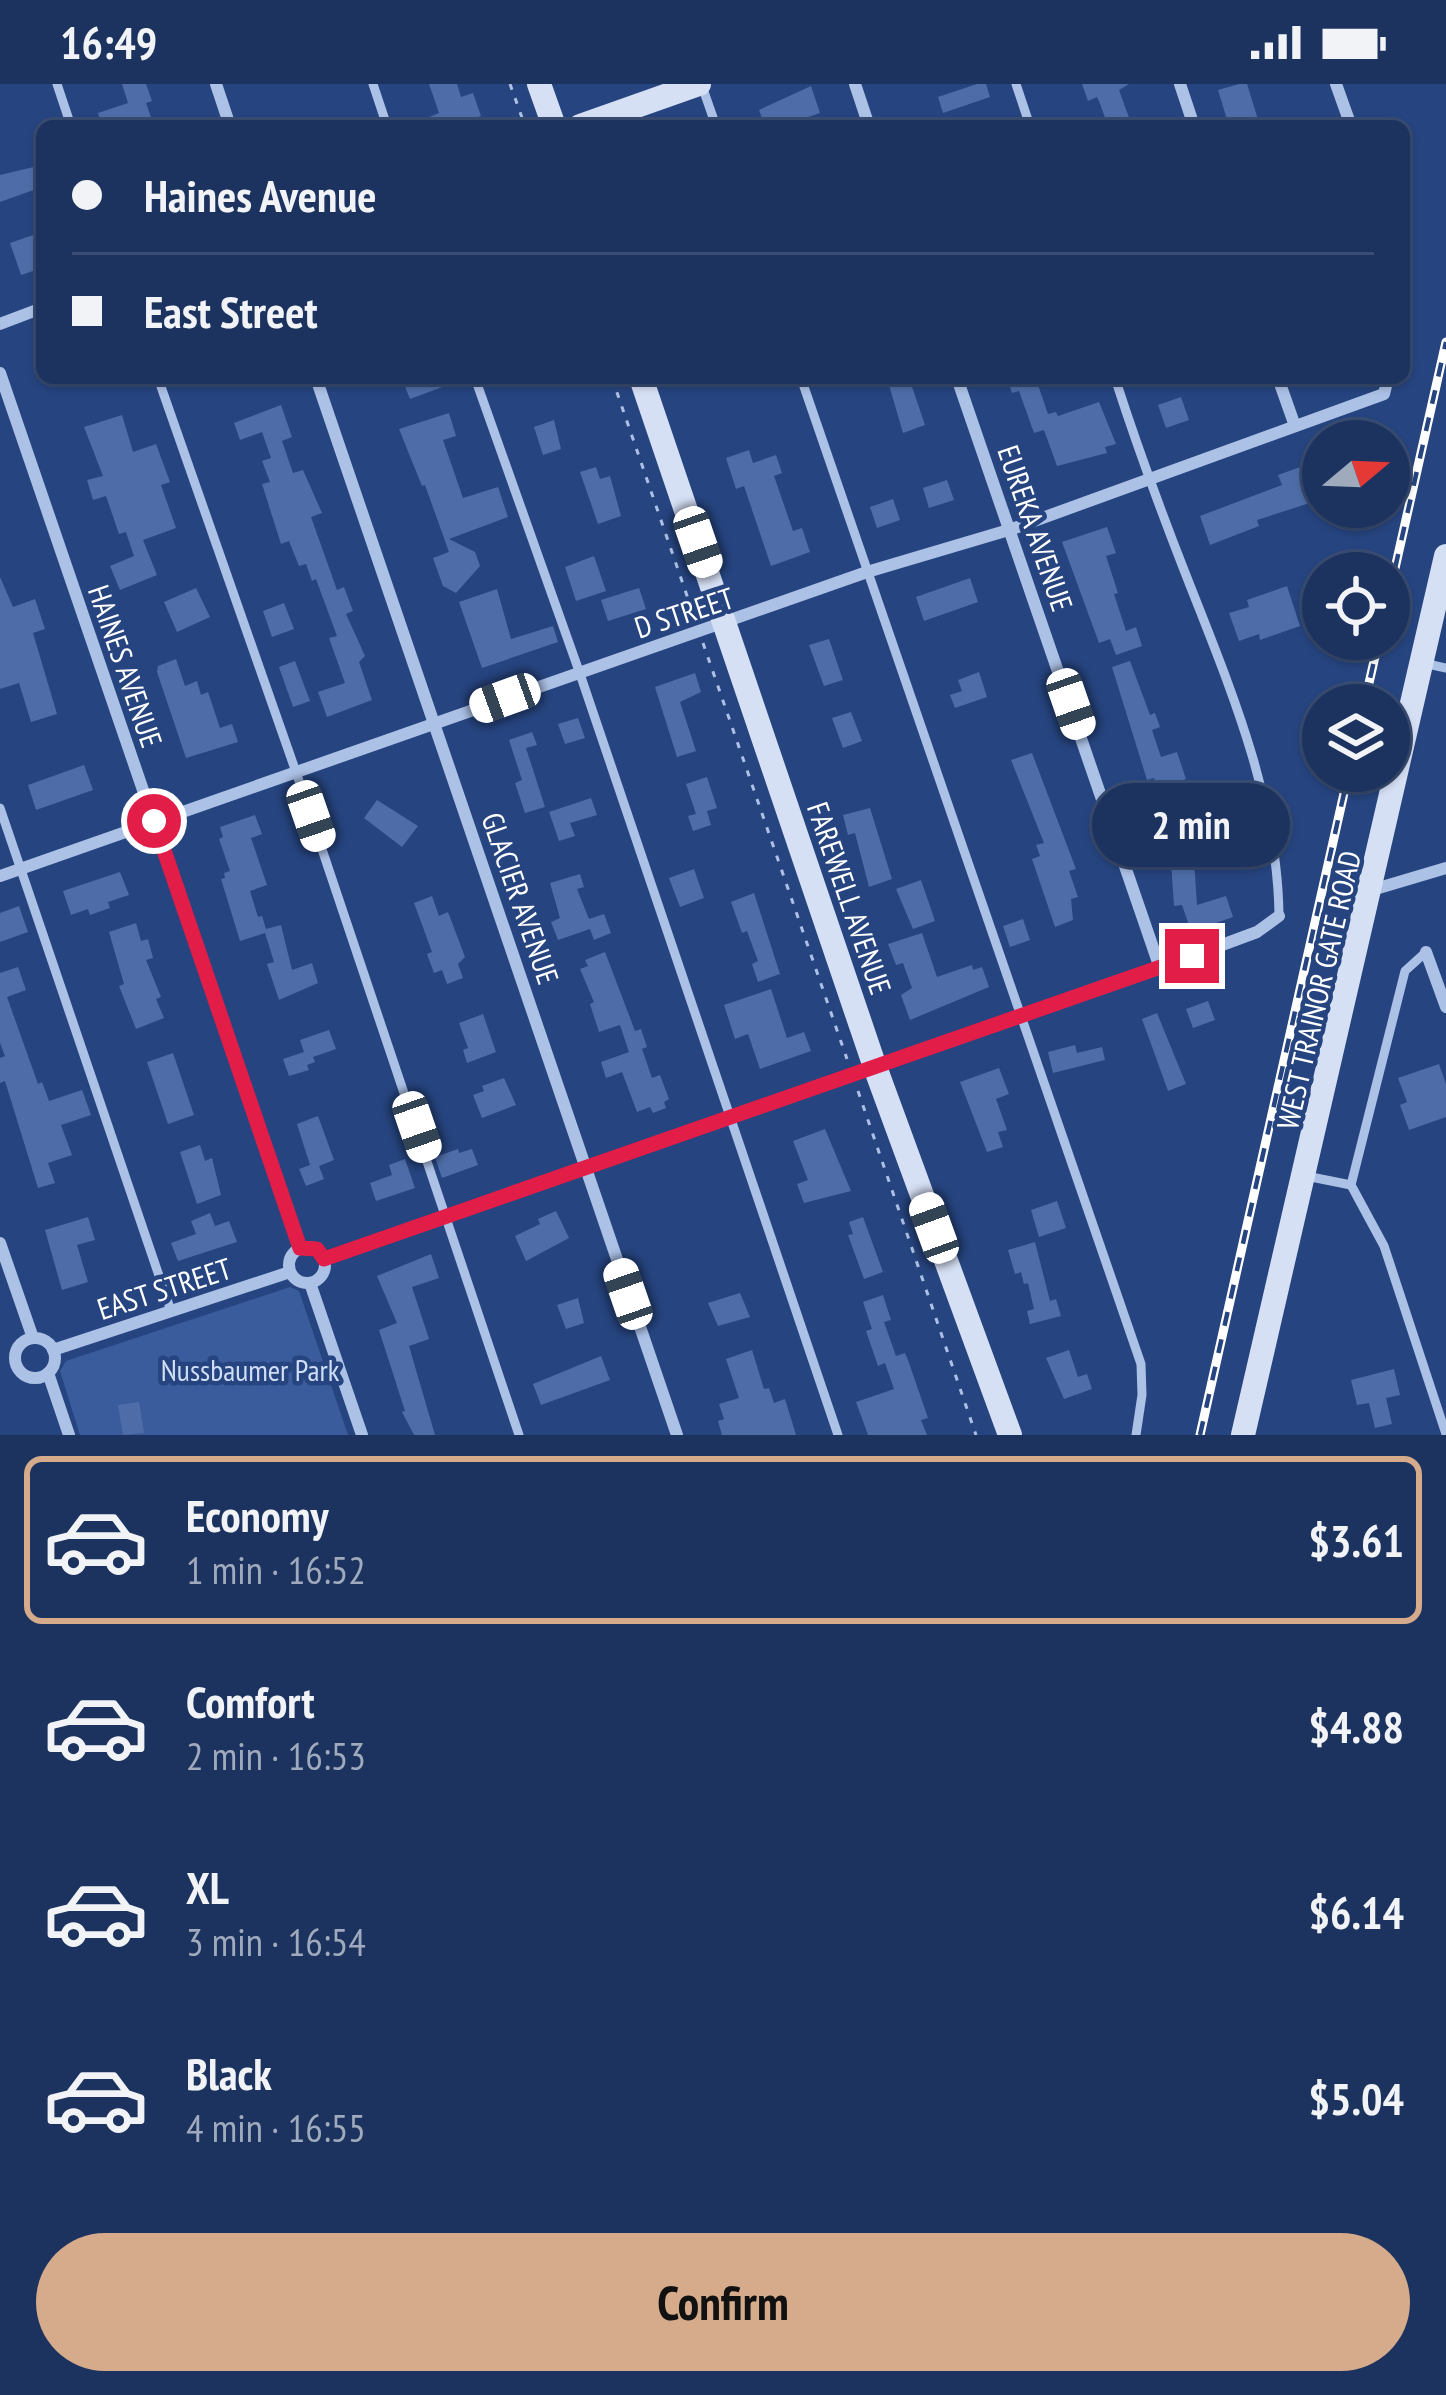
<!DOCTYPE html>
<html lang="en">
<head>
<meta charset="utf-8">
<style>
  :root { --surface:#1c335f; --page:#293f68; --text:#f1f3f6; --muted:#a0aabd; --line:#3a4e74; --accent:#d6ab8b }
  body { margin:0; font-family:"PT Sans Narrow",sans-serif; background:var(--page); color:var(--text); height:100vh; display:flex; flex-direction:column; font-size:45px; white-space:nowrap }
  * { box-sizing:border-box; margin:0 }
  p { font-size:39px; color:var(--muted) }
  .icon { flex:none; width:66px; height:66px; fill:none; stroke:currentColor; stroke-width:2; stroke-linecap:round; stroke-linejoin:round }
  .map { position:relative; height:1351px; overflow:hidden }
  .drawer { display:flex; flex-direction:column; background:var(--surface); flex:1 }
  .drawer>* { flex:none }
  .hud { position:absolute; left:36px; top:36px; width:1374px; height:264px; border-radius:18px; box-shadow:0 3px 9px #0004,0 0 0 3px var(--line); display:grid; align-content:center; height:264px; padding:0 36px; background:var(--surface) }
  .needle { width:78px; rotate:71deg }
  .controls { position:absolute; left:1302px; top:336px; display:grid; gap:24px }
  .controls a { display:grid; place-items:center; width:108px; height:108px; border-radius:50%; background:var(--surface); box-shadow:0 3px 9px #0004,0 0 0 3px var(--line); font-size:60px }
  .end { position:absolute; width:54px; height:54px; margin:-27px; border:15px solid #e11d48; background:#fff; box-shadow:0 0 0 6px #fff }
  .from { border-radius:50% }
  .bubble { position:absolute; height:84px; border-radius:42px; background:var(--surface); box-shadow:0 3px 9px #0004,0 0 0 3px var(--line); font-size:39px; font-weight:700; line-height:84px; text-align:center }
  .car { position:absolute; width:36px; height:72px; margin:-36px -18px; border-radius:15px; box-shadow:0 0 9px 3px #0007; background:linear-gradient(#fff 24%,#345 0 40%,#fff 0 76%,#345 0 86%,#fff 0) }
  .hud b { display:flex; align-items:center; gap:42px; height:114px; font-size:45px }
  .hud b+b { border-top:3px solid var(--line) }
  .hud i { width:30px; height:30px; background:var(--text) }
  ul { padding:21px 0 0; list-style:none }
  li { display:flex; align-items:center; gap:36px; height:168px; margin:0 24px 18px; padding:0 12px; border:6px solid transparent; border-radius:18px }
  li div { flex:1 }
  li b { display:block; font-size:45px }
  li em { font-style:normal; font-weight:700 }
  li.active { border-color:var(--accent) }
  li>.icon { width:108px; height:108px; stroke-width:1.5 }
  .button { display:flex; gap:24px; margin-top:auto; padding:24px 36px }
  .button a { flex:1; height:138px; border-radius:72px; background:var(--accent); color:#111; font-size:48px; font-weight:700; line-height:138px; text-align:center }
  .status { display:flex; justify-content:space-between; align-items:center; height:84px; padding:0 60px; background:var(--surface); direction:ltr }
  .status svg { height:33px; fill:currentColor }
  .map>svg:first-child { display:block }
  .green { fill:#3a5c9d }
  .building { fill:#4e6da8 }
  .lines { fill:none; stroke-linecap:round; stroke-linejoin:round }
  .path { stroke:#acc1e6; stroke-width:3; stroke-dasharray:6 9; stroke-linecap:butt }
  .lane { stroke:#acc1e6; stroke-width:9 }
  .street { stroke:#acc1e6; stroke-width:12 }
  .secondary { stroke:#d6e0f5; stroke-width:24 }
  .rail-casing { stroke:#fff; stroke-width:9 }
  .rail { stroke:#26447f; stroke-width:4.5; stroke-dasharray:14; stroke-linecap:butt }
  .route { stroke:#e11d48; stroke-width:15 }
  .labels { text-anchor:middle; dominant-baseline:central; stroke-width:9; stroke-linejoin:round; paint-order:stroke }
  .street-label { font-size:30px; fill:#fff; stroke:#26447f }
  .park-label { font-size:30px; fill:#cfddf5; stroke:#26447f }
</style>
</head>
<body>
<div class="status"><b>16:49</b><svg viewBox="0 0 49 12"><path d="M0 12V9h3v3zM5 12V6h3v6zM10 12V3h3v9zM15 12V0h3v12zM26 1h20v11H26zM47 4h2v5h-2z"/></svg></div>
<div class="map">
<svg width="1446" height="1351" viewBox="0 0 1446 1351">
  <rect width="100%" height="100%" fill="#26447f"/>
  <polygon class="green" points="290,1203 299,1207 348,1351 80,1351 60,1287 66,1277"/>
  <g class="building">
    <polygon points="122,0 146,0 152,17 146,19 154,42 102,42 98,29 128,19"/>
    <polygon points="429,0 457,0 461,13 473,9 481,32 452,42 408,42 439,29"/>
    <polygon points="977,0 986,0 990,13 943,29 938,13"/>
    <polygon points="1082,0 1129,0 1119,6 1132,42 1108,42 1099,17 1097,13 1088,17"/>
    <polygon points="1239,0 1247,0 1260,42 1229,42 1218,6"/>
    <polygon points="811,2 820,29 782,42 765,42 759,26"/>
    <polygon points="42,81 42,103 0,118 0,91"/>
    <polygon points="42,148 42,184 21,191 10,159"/>
    <polygon points="421,294 464,294 464,295 410,315 404,300"/>
    <polygon points="887,294 909,294 925,341 903,349"/>
    <polygon points="1007,294 1050,294 1038,301 1048,330 1056,328 1058,332 1099,318 1116,360 1105,363 1107,369 1057,382 1044,346 1034,349 1019,307 1012,309"/>
    <polygon points="1181,313 1189,336 1166,344 1158,321"/>
    <polygon points="281,321 292,353 282,357 293,389 303,386 322,429 311,433 337,506 344,503 353,527 346,530 365,572 359,578 372,616 327,633 318,608 345,599 329,554 337,552 316,495 312,497 306,480 299,482 289,457 281,460 262,400 270,398 262,377 271,374 262,348 240,356 234,339"/>
    <polygon points="449,329 456,352 443,356 463,414 498,403 508,433 449,455 475,468 480,482 456,509 443,502 433,474 449,468 425,401 422,402 399,345"/>
    <polygon points="122,331 133,368 156,360 170,398 161,401 176,444 143,456 157,491 120,506 110,482 134,472 126,448 119,450 106,412 93,416 87,396 103,392 84,343"/>
    <polygon points="554,336 561,365 543,371 534,343"/>
    <polygon points="749,366 753,379 776,371 782,389 774,392 793,447 802,444 810,468 771,482 744,402 736,405 726,374"/>
    <polygon points="1323,375 1323,407 1310,411 1313,418 1257,436 1259,442 1210,461 1200,432 1282,401 1278,391"/>
    <polygon points="596,383 600,395 610,392 621,432 598,440 580,388"/>
    <polygon points="947,396 954,416 929,424 923,404"/>
    <polygon points="893,415 900,436 877,444 870,423"/>
    <polygon points="1107,443 1116,469 1106,472 1118,509 1114,510 1126,547 1136,543 1142,562 1116,571 1110,555 1099,559 1062,458"/>
    <polygon points="594,472 606,507 576,517 565,483"/>
    <polygon points="0,493 13,523 35,515 45,545 33,549 57,630 31,638 19,599 0,605"/>
    <polygon points="970,494 978,518 924,537 916,513"/>
    <polygon points="1287,502 1300,542 1260,556 1259,550 1239,557 1229,529 1249,523 1247,516"/>
    <polygon points="196,504 210,533 177,548 164,518"/>
    <polygon points="639,504 646,525 608,537 601,516"/>
    <polygon points="497,505 511,555 553,542 558,558 482,584 459,518"/>
    <polygon points="284,519 294,545 272,553 263,527"/>
    <polygon points="829,555 843,596 824,602 809,561"/>
    <polygon points="176,575 185,602 197,597 201,611 208,608 220,644 232,640 238,658 186,674 157,588 158,582"/>
    <polygon points="295,577 310,617 293,623 279,583"/>
    <polygon points="1130,577 1150,631 1155,629 1160,643 1152,646 1161,673 1177,668 1186,695 1157,705 1154,694 1147,696 1112,583"/>
    <polygon points="979,588 987,613 955,624 950,611 962,607 958,596"/>
    <polygon points="695,589 701,608 680,618 696,667 677,673 655,603"/>
    <polygon points="851,628 862,657 843,664 832,634"/>
    <polygon points="578,634 585,654 565,660 558,640"/>
    <polygon points="532,648 537,661 526,664 545,723 525,729 515,699 522,696 509,656"/>
    <polygon points="1032,669 1076,785 1069,787 1078,813 1071,815 1073,836 1055,843 1032,775 1040,772 1036,761 1044,759 1011,676"/>
    <polygon points="84,681 93,706 36,726 28,701"/>
    <polygon points="707,693 717,724 707,727 711,741 693,747 688,732 696,730 686,700"/>
    <polygon points="1230,713 1232,719 1245,715 1253,737 1210,748 1204,729 1212,726 1210,720"/>
    <polygon points="591,714 597,731 570,739 575,752 559,757 549,728"/>
    <polygon points="377,716 418,742 402,763 364,734"/>
    <polygon points="870,724 892,795 869,803 855,749 848,751 843,731"/>
    <polygon points="255,731 262,750 251,754 267,801 250,807 258,833 262,832 266,845 281,841 292,886 312,879 318,899 279,916 267,880 274,878 265,849 240,857 221,795 225,794 224,789 230,787 219,755 223,753 220,743"/>
    <polygon points="1194,776 1197,821 1226,812 1233,833 1199,845 1199,858 1195,859 1182,821 1174,822 1171,778"/>
    <polygon points="694,785 704,814 680,823 669,794"/>
    <polygon points="120,788 129,811 108,818 110,824 90,831 88,825 71,831 63,807"/>
    <polygon points="580,790 584,803 577,805 589,835 604,830 611,849 594,856 590,845 558,856 551,838 560,834 550,799"/>
    <polygon points="921,796 935,837 913,845 896,805"/>
    <polygon points="754,809 780,890 758,898 752,880 758,877 747,847 742,849 731,818"/>
    <polygon points="432,812 439,832 448,828 465,873 458,880 463,894 447,900 442,886 434,889 427,870 432,868 414,819"/>
    <polygon points="19,822 28,848 0,858 0,829"/>
    <polygon points="1023,835 1030,856 1010,863 1003,842"/>
    <polygon points="136,839 141,857 148,855 153,874 146,876 161,913 156,915 164,934 136,945 119,902 124,900 109,848"/>
    <polygon points="922,849 937,893 972,881 973,886 982,883 989,903 910,936 901,911 912,904 903,879 896,881 888,860"/>
    <polygon points="605,868 635,947 641,945 647,963 642,965 652,994 660,991 669,1015 664,1018 666,1024 653,1029 650,1023 637,1028 622,988 606,994 601,978 629,968 620,941 599,948 590,920 594,918 580,885 588,882 585,876"/>
    <polygon points="18,883 26,906 7,913 38,1000 42,998 49,1017 82,1006 91,1031 61,1041 72,1071 48,1079 55,1099 38,1104 5,997 0,999 0,974 5,972 0,959 0,889"/>
    <polygon points="771,905 787,954 804,948 811,967 760,985 748,950 735,955 724,921"/>
    <polygon points="1208,917 1215,936 1193,944 1186,925"/>
    <polygon points="1157,929 1186,1000 1168,1007 1142,935"/>
    <polygon points="483,930 496,968 467,979 463,966 468,964 459,939"/>
    <polygon points="329,946 336,965 313,973 315,978 307,981 309,986 289,992 283,975 304,968 300,956"/>
    <polygon points="1075,961 1077,969 1102,963 1105,976 1053,989 1048,968"/>
    <polygon points="173,969 194,1031 168,1040 147,978"/>
    <polygon points="1439,980 1446,1000 1446,1033 1409,1046 1400,1021 1407,1018 1398,994"/>
    <polygon points="999,984 1009,1010 996,1015 1007,1046 998,1048 1003,1063 987,1068 960,998"/>
    <polygon points="504,994 516,1021 482,1034 473,1011 484,1007 482,1002"/>
    <polygon points="318,1032 334,1076 319,1082 324,1095 306,1102 299,1085 310,1081 297,1040"/>
    <polygon points="825,1045 851,1107 804,1119 797,1100 808,1096 793,1057"/>
    <polygon points="200,1061 205,1077 212,1074 221,1111 197,1120 180,1068"/>
    <polygon points="458,1065 459,1069 472,1065 478,1081 442,1094 435,1073"/>
    <polygon points="405,1075 415,1104 376,1117 370,1099 392,1091 389,1081"/>
    <polygon points="1057,1117 1066,1144 1039,1153 1031,1126"/>
    <polygon points="556,1127 569,1154 526,1177 515,1152 540,1140 538,1135"/>
    <polygon points="210,1129 215,1142 229,1137 237,1158 178,1177 171,1159 196,1150 191,1137"/>
    <polygon points="88,1133 95,1156 77,1161 88,1198 62,1206 45,1146"/>
    <polygon points="863,1133 883,1188 864,1195 848,1151 853,1150 849,1138"/>
    <polygon points="1035,1158 1050,1217 1056,1215 1061,1232 1030,1240 1027,1227 1034,1225 1028,1199 1024,1200 1021,1188 1015,1190 1008,1166"/>
    <polygon points="431,1170 439,1194 412,1203 429,1255 409,1262 435,1351 414,1351 402,1328 405,1327 379,1246 397,1239 377,1192"/>
    <polygon points="740,1209 750,1233 718,1242 708,1219"/>
    <polygon points="883,1211 891,1236 884,1238 896,1272 905,1269 908,1276 928,1334 921,1336 927,1351 868,1351 856,1318 894,1305 885,1279 878,1282 866,1247 872,1245 863,1218"/>
    <polygon points="578,1214 584,1239 566,1245 557,1221"/>
    <polygon points="752,1266 764,1305 769,1304 774,1319 785,1315 796,1351 722,1351 718,1337 724,1335 719,1320 739,1314 726,1275"/>
    <polygon points="1069,1266 1078,1293 1087,1290 1092,1305 1064,1315 1046,1274"/>
    <polygon points="601,1272 610,1296 541,1321 533,1300"/>
    <polygon points="1394,1285 1400,1311 1386,1314 1392,1340 1375,1344 1369,1319 1357,1321 1351,1296"/>
    <polygon points="139,1318 144,1349 123,1351 118,1321"/>
  </g>
  <g class="lines">
    <g class="path">
      <polyline points="510,0 525,42"/>
      <polyline points="612,294 694,532"/>
      <polyline points="703,559 847,975"/>
      <polyline points="858,1007 976,1351"/>
    </g>
    <g class="lane">
      <polyline points="57,0 71,42"/>
      <polyline points="373,0 387,42"/>
      <polyline points="1016,0 1030,42"/>
      <polyline points="702,2 716,42"/>
      <polyline points="158,294 296,688 519,1351"/>
      <polyline points="475,294 579,587 838,1351"/>
      <polyline points="801,294 1141,1280 1142,1311 1136,1351"/>
      <path d="M1115 294C1136 359 1159 422 1184 486 1227 596 1278 713 1279 832"/>
      <polyline points="1423,579 1446,584"/>
      <polyline points="0,724 171,1227"/>
      <polyline points="1426,868 1405,887 1351,1101 1384,1162 1446,1350"/>
      <polyline points="1306,1092 1351,1101"/>
    </g>
    <g class="street">
      <polyline points="216,0 230,42"/>
      <polyline points="855,0 869,42"/>
      <polyline points="1180,0 1194,42"/>
      <polyline points="1336,0 1351,42"/>
      <polyline points="0,240 42,224"/>
      <polyline points="0,289 300,1164"/>
      <polyline points="316,294 677,1351"/>
      <polyline points="957,294 1160,884"/>
      <polyline points="1278,294 1295,342"/>
      <polyline points="0,792 867,488 1012,445 1384,310 1388,294"/>
      <polyline points="1372,806 1446,784"/>
      <polyline points="1426,868 1446,923"/>
      <polyline points="0,1159 33,1254"/>
      <circle cx="307" cy="1181" r="18"/>
      <polyline points="324,1175 1160,884 1257,848 1279,832"/>
      <polyline points="310,1199 362,1351"/>
      <circle cx="35" cy="1274" r="20"/>
      <polyline points="53,1266 290,1188"/>
      <polyline points="48,1289 69,1351"/>
    </g>
    <g class="secondary">
      <polyline points="539,0 554,42"/>
      <polyline points="580,42 699,0"/>
      <polyline points="641,294 875,983 1010,1351"/>
      <polyline points="1243,1351 1446,472"/>
    </g>
    <g class="rail-casing">
      <g id="rail">
        <polyline points="1389,511 1446,258"/>
        <polyline points="1364,621 1379,555"/>
        <polyline points="1200,1351 1349,687"/>
      </g>
    </g>
    <use href="#rail" class="rail"/>
  </g>
  <g class="lines">
    <polyline class="route" points="154,737 300,1164 317,1165 324,1175 1192,872"/>
  </g>
  <g class="labels">
    <g class="street-label">
      <text transform="translate(1036 444) rotate(71)">EUREKA AVENUE</text>
      <text transform="translate(684 528) rotate(-18)">D STREET</text>
      <text transform="translate(126 582) rotate(71)">HAINES AVENUE</text>
      <text transform="translate(521 814) rotate(71)">GLACIER AVENUE</text>
      <text transform="translate(850 814) rotate(71)">FAREWELL AVENUE</text>
      <text transform="translate(1318 906) rotate(-77)">WEST TRAINOR GATE ROAD</text>
      <text transform="translate(164 1204) rotate(-18)">EAST STREET</text>
    </g>
    <g class="park-label">
      <text x="250" y="1285">Nussbaumer Park</text>
    </g>
  </g>
</svg>
<div class="controls">
<a><svg class="needle" viewBox="-14 -14 28 28"><path d="M0-13l5 13h-10z" fill="#e53935"/><path d="M0 13l5-13h-10z" fill="#a0aabd"/></svg></a>
<a><svg class="icon" aria-label="locate" viewBox="0 0 24 24"><circle cx="12" cy="12" r="6"/><path d="M12 2v4M12 18v4M2 12h4M18 12h4"/></svg></a>
<a><svg class="icon" aria-label="layers" viewBox="0 0 24 24"><path d="M12 4l9 5-9 5-9-5zM3 14l9 5 9-5"/></svg></a>
</div>
<i class="end from" style="left:154px;top:737px"></i>
<i class="end" style="left:1192px;top:872px"></i>
<div class="bubble" style="left:1092px;top:699px;width:198px">2 min</div>
<i class="car" style="left:698px;top:458px;rotate:161deg"></i>
<i class="car" style="left:505px;top:614px;rotate:250deg"></i>
<i class="car" style="left:1071px;top:620px;rotate:161deg"></i>
<i class="car" style="left:311px;top:732px;rotate:161deg"></i>
<i class="car" style="left:417px;top:1043px;rotate:161deg"></i>
<i class="car" style="left:934px;top:1144px;rotate:340deg"></i>
<i class="car" style="left:628px;top:1210px;rotate:341deg"></i>
<div class="hud">
<b><i class="from"></i>Haines Avenue</b>
<b><i></i>East Street</b>
</div>
</div>
<section class="drawer">
<ul>
<li class="active"><svg class="icon" aria-label="car" viewBox="0 0 24 24"><path d="M5 17H2v-5l4-1 3-4h7l3 4 3 1v5h-3M9 17h6M6 11h13"/><circle cx="7" cy="17" r="2"/><circle cx="17" cy="17" r="2"/></svg><div><b>Economy</b><p>1 min · 16:52</p></div><em>$3.61</em></li>
<li><svg class="icon" aria-label="car" viewBox="0 0 24 24"><path d="M5 17H2v-5l4-1 3-4h7l3 4 3 1v5h-3M9 17h6M6 11h13"/><circle cx="7" cy="17" r="2"/><circle cx="17" cy="17" r="2"/></svg><div><b>Comfort</b><p>2 min · 16:53</p></div><em>$4.88</em></li>
<li><svg class="icon" aria-label="car" viewBox="0 0 24 24"><path d="M5 17H2v-5l4-1 3-4h7l3 4 3 1v5h-3M9 17h6M6 11h13"/><circle cx="7" cy="17" r="2"/><circle cx="17" cy="17" r="2"/></svg><div><b>XL</b><p>3 min · 16:54</p></div><em>$6.14</em></li>
<li><svg class="icon" aria-label="car" viewBox="0 0 24 24"><path d="M5 17H2v-5l4-1 3-4h7l3 4 3 1v5h-3M9 17h6M6 11h13"/><circle cx="7" cy="17" r="2"/><circle cx="17" cy="17" r="2"/></svg><div><b>Black</b><p>4 min · 16:55</p></div><em>$5.04</em></li>
</ul>
<div class="button"><a>Confirm</a></div>
</section>
</body>
</html>
